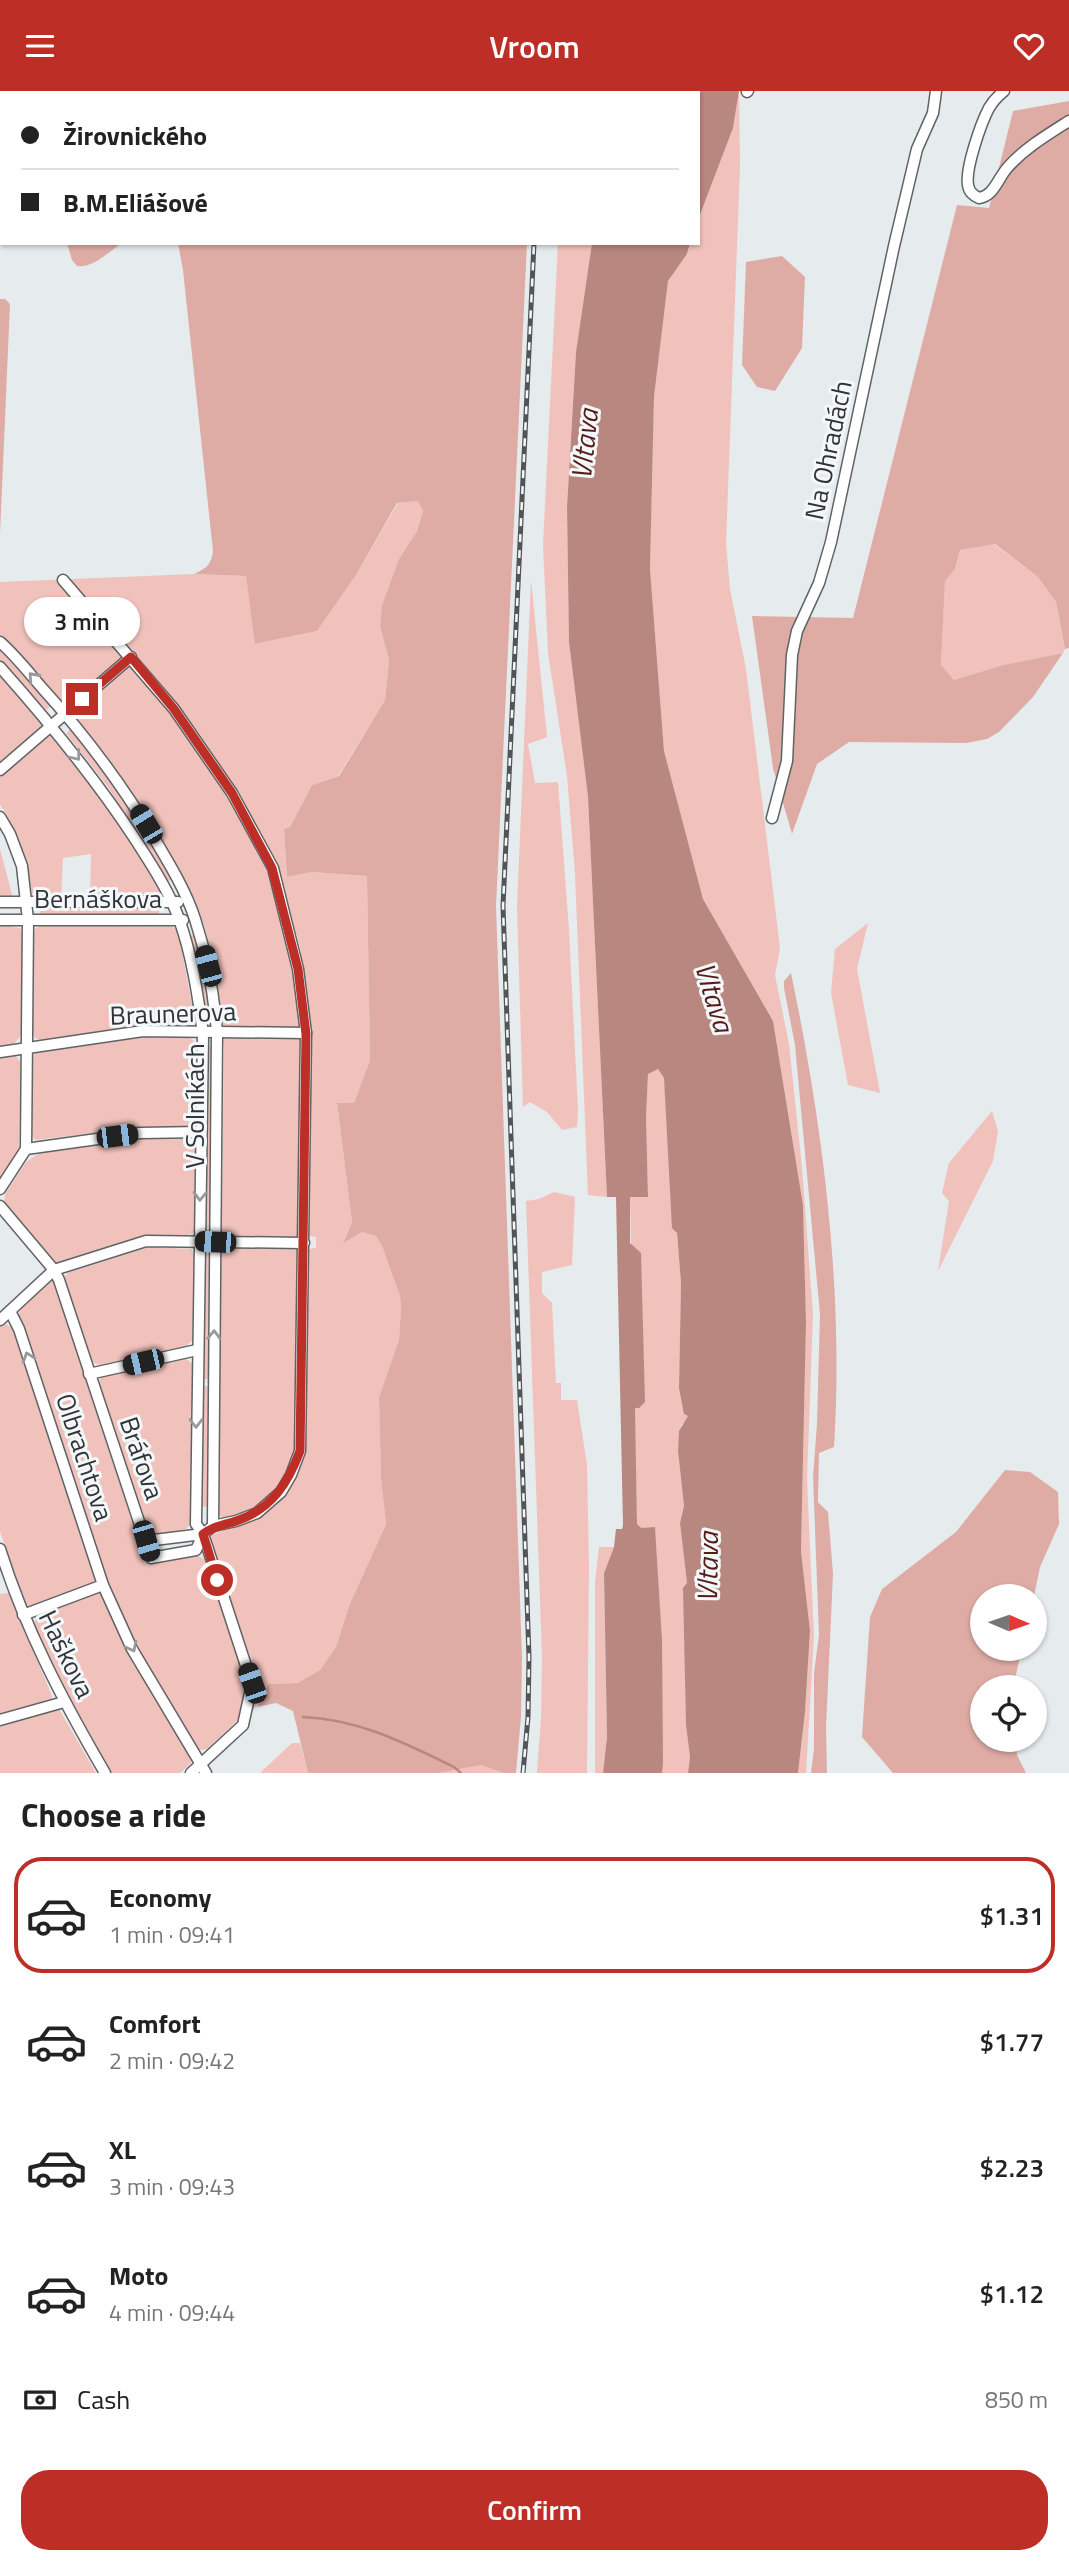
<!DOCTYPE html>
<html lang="en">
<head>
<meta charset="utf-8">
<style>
  :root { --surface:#fff; --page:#f6f6f6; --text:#222; --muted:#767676; --line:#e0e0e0; --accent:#bc2e26 }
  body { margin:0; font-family:"Titillium Web",sans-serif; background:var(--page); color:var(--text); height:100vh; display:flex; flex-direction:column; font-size:26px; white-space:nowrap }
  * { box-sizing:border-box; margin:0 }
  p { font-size:23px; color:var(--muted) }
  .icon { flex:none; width:38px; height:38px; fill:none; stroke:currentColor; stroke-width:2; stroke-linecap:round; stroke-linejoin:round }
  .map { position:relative; height:1682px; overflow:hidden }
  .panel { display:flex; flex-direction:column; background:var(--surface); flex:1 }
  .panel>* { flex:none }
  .banner { position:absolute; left:0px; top:0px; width:700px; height:154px; box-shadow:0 2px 5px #0004; display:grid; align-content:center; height:154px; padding:0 21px; background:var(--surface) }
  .needle { width:46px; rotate:92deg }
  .buttons { position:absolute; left:970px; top:1493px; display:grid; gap:14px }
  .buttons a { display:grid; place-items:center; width:77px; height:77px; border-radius:50%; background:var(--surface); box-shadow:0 2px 5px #0004; font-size:35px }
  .end { position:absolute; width:32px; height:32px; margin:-16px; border:9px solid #bc2e26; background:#fff; box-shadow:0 0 0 4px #fff }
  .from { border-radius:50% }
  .bubble { position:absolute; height:49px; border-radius:24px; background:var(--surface); box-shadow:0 2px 5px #0004; font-size:23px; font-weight:600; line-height:49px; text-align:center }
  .car { position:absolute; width:21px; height:42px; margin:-21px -10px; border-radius:9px; box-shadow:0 0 5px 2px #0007; background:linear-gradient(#222 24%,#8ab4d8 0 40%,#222 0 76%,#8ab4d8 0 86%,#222 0) }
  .banner b { display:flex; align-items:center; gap:24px; height:66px; font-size:26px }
  .banner b+b { border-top:2px solid var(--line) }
  .banner i { width:18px; height:18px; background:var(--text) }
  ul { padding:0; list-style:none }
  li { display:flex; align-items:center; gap:21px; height:116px; margin:0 14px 10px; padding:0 7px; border:4px solid transparent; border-radius:28px }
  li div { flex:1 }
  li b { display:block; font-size:26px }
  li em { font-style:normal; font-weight:600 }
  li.selected { border-color:var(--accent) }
  li>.icon { width:63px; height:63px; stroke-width:1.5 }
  h2 { padding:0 21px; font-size:32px; line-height:84px }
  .pay { display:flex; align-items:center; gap:18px; height:77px; padding:0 21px; font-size:26px }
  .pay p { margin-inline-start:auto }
  .cta { display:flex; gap:14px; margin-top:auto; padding:14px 21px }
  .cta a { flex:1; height:80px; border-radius:28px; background:var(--accent); color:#fff; font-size:28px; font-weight:600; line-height:80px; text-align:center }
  header { display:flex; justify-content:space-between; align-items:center; height:91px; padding:0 21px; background:var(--accent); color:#fff; font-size:32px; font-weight:600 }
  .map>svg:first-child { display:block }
  .green { fill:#f0c2bb }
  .forest { fill:#deaca4 }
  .water { fill:#b78780 }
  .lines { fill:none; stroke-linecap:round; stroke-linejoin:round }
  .stream { stroke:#b78780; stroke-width:2.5 }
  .minor-casing { stroke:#5f6365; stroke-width:13 }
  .minor { stroke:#fff; stroke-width:10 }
  .rail-casing { stroke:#525556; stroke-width:5 }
  .rail { stroke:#f3f8fb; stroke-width:2.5; stroke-dasharray:8; stroke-linecap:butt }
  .oneway { stroke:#98999a }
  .route { stroke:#bc2e26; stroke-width:9 }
  .labels { text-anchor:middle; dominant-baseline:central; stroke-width:6; stroke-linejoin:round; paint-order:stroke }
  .street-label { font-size:26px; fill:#313334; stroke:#f3f8fb }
  .water-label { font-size:28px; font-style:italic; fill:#581c16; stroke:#f3f8fb }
</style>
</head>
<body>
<header><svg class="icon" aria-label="menu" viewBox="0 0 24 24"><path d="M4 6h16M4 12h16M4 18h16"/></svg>Vroom<svg class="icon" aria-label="heart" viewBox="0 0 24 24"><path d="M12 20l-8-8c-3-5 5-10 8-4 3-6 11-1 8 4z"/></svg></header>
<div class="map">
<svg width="1069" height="1682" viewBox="0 0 1069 1682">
  <rect width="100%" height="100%" fill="#e6ebee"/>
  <g class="green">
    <polygon points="739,0 740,74 726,453 730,498 746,578 780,857 775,884 789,953 802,1076 813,1224 807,1389 814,1545 806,1682 798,1682 805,1621 810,1540 801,1460 806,1231 803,1114 773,930 703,808 664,660 650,478 654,306 668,190 687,163 690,152 698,152 698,129 733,37"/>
    <polygon points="558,152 592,152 576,261 567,416 569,551 588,706 607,1106 588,1104 575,783 567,685 548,562 543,454"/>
    <path d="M418 410 423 420 417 440 399 468 382 514 380 535 389 569 385 609 338 685 312 694 290 736 284 738 287 786 312 781 367 785 370 971 354 1012 337 1013 352 1131 343 1151 362 1141 376 1145 382 1155 400 1205 401 1217 399 1249 379 1306 381 1388 386 1433 349 1515 336 1556 320 1579 299 1592 268 1593 253 1620 250 1616 257 1584 209 1452 212 1444 255 1426 283 1401 288 1400 296 1387 294 1383 302 1364 303 1339 307 1336V1319L304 1316V1255L307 1234 304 1230 308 1158 316 1157V1146L308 1145V1136L305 1134 309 1082 306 1079 307 1017 309 1014 310 994 307 990 309 927 307 925 298 866 301 861 297 844 293 841 276 786 277 780 269 762 266 776 282 828 301 929 296 1358C281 1396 265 1417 225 1429L218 1423 224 955C221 906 214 855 195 809 187 792 176 775 167 758 123 680 66 608 0 546V491L194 483 246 485 256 553 317 540 356 484 398 412Z"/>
    <polygon points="994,453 1038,486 1056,511 1065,558 1063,562 1003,574 954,589 941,574 945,489 955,478 960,459"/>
    <polygon points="531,489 547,646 528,653 535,692 558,691 569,839 578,1019 577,1036 562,1039 547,1021 530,1011 523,1016 517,815"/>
    <polygon points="0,558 52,614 46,619 0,570"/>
    <polygon points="0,584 41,627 43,634 41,639 0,672"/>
    <polygon points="72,637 115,693 173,788 166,791 108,696 66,642"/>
    <path d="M52 644C95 690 128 745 159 799L158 804 151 809 90 808 91 763 63 767 61 808 38 807 32 802 26 772 6 722 0 714V686L47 646Z"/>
    <polygon points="0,758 13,807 0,807"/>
    <polygon points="40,816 159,817 159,826 40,824"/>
    <polygon points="868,832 857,878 880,1002 848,994 831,902 835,858"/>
    <polygon points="0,834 20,837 22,843 21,944 14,953 0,955"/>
    <polygon points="42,834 173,836 178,840 195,929 189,936 142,936 41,950 34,946 31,939 33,841 36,837"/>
    <polygon points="196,843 212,922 204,923 189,845"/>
    <polygon points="143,946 190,947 194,950 196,957 195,1031 187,1038 138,1037 35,1049 31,1043 32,967 35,962"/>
    <polygon points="206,955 214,955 212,1136 204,1136"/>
    <polygon points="15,964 21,972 19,1059 0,1091 0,966"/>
    <polygon points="658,978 664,987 681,1192 679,1297 688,1325 687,1329 681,1334 678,1360 684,1415 680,1432 687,1492 685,1570 686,1634 690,1666 688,1682 662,1682 662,1548 655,1437 640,1437 637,1433 630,1106 648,1105 646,1026 648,982"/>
    <polygon points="992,1020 998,1040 993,1070 938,1180 949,1110 942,1102 949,1072"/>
    <polygon points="138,1047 190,1048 195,1055 194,1141 186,1145 148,1144 61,1172 56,1172 4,1112 5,1103 26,1071 43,1060"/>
    <polygon points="554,1101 575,1106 572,1174 542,1181 542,1202 552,1212 556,1292 561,1292 561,1309 577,1309 587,1374 589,1475 587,1682 537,1682 541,1627 542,1566 526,1110 539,1108"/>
    <polygon points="149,1156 191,1158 194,1164 193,1249 185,1256 99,1274 91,1270 65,1191 65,1185 69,1181"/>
    <polygon points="205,1163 212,1163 210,1288 202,1288"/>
    <polygon points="52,1188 146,1472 196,1464 204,1468 249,1595 240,1627 207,1658 200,1659 195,1656 163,1609 119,1523 19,1225 20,1218"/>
    <polygon points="5,1233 17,1239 96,1489 94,1494 31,1516 25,1513 20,1501 0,1440 0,1235"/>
    <polygon points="185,1267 193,1273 191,1432 186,1438 153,1444 148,1441 145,1435 100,1294 100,1288 104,1284"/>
    <polygon points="201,1295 209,1295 208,1416 200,1415"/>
    <polygon points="599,1456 614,1456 604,1482 607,1646 603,1682 595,1682 595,1492"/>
    <polygon points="98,1500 104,1504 192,1666 191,1672 180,1682 110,1682 72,1618 33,1534 38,1522"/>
    <polygon points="9,1502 52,1605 51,1608 0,1623 0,1503"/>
    <polygon points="59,1618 96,1682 0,1682 0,1636"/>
    <polygon points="292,1652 300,1652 308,1682 260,1682"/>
    <polygon points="481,1674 504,1682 439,1682"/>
  </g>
  <g class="forest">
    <polygon points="0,0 168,0 169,2 2,2 0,83"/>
    <polygon points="279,0 533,0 283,2"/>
    <polygon points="1069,10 1069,557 1065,558 1056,511 1038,486 995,453 960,459 955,478 945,490 941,574 954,589 1003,574 1063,562 1033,606 999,641 987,648 966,652 849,651 817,673 792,743 773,677 752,525 853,527 957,114 989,117 1013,20"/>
    <path d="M67 152H122C108 161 94 177 77 175L72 169Z"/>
    <path d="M178 152H527L496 815 522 1566 521 1626 516 1682H504L481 1674 439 1682H308L293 1620 276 1612 257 1616 268 1593 298 1592 320 1579 336 1556 349 1515 386 1433 381 1388 379 1306 399 1249 401 1217 400 1205 382 1155 376 1145 362 1141 343 1152 352 1131 337 1012H354L370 970 367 785 312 781 287 786 284 738 290 736 312 694 339 685 385 609 389 569 380 535 382 514 399 468 417 440 423 420 418 410 397 412 356 484 317 540 255 553 246 485 194 483C207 477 211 474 213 460L183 179Z"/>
    <polygon points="782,165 805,186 802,257 775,300 757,296 742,274 746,171"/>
    <polygon points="0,208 5,208 10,213 0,443"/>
    <path d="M791 882C823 1035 844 1200 834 1356L819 1362 818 1411 828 1421 833 1483 826 1636 827 1682H811L814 1658V1582L819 1544 813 1386 817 1333 820 1223 795 954 784 897V890Z"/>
    <polygon points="1005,1379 1030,1381 1058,1401 1059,1433 1040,1476 1034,1505 982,1505 982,1558 1022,1558 1013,1596 982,1596 982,1648 1016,1649 1017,1664 1026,1682 893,1682 862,1646 870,1526 882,1498 956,1441"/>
  </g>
  <g class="water">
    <polygon points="615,0 739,0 733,37 698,129 698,2"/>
    <polygon points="592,152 690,152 687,163 668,190 654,306 650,478 664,660 703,808 773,930 803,1114 806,1231 801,1460 810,1540 805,1621 798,1682 688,1682 690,1666 686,1634 683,1497 687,1492 680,1432 684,1415 678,1360 679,1340 688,1325 684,1323 679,1297 681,1192 677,1142 672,1137 664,987 658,978 648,983 646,1026 648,1106 630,1106 630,1152 641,1162 645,1311 639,1317 635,1317 637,1433 641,1437 655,1436 662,1548 663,1672 662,1682 603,1682 607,1646 604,1482 614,1456 616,1438 622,1438 623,1434 616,1106 607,1106 588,706 569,551 567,416 576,261"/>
  </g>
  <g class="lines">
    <g class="stream">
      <polyline points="159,0 159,2"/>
      <path d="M303 1626C358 1628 405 1652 454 1676L461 1682"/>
    </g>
    <g class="minor-casing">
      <g id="minor">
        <polyline points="170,0 171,2"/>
        <path d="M1004 0C998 5 993 10 989 17 981 32 965 78 968 94 969 101 973 104 979 107 994 105 998 87 1008 76 1025 57 1047 44 1069 30"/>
        <polyline points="747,1 748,0"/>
        <polyline points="63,489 174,618 232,702 273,777 298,878 306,942 300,1360 291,1384 281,1401 257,1422 236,1430 213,1435 203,1443 146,1450"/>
        <path d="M0 551C16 565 29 582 43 598 85 644 122 694 154 747 169 772 186 800 195 828 207 865 214 903 217 942L213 1435"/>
        <path d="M0 576C49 631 95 687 135 748 151 773 169 800 179 828 192 864 198 905 203 943L196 1433 203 1443 252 1593 243 1634 191 1682"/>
        <polyline points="0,679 131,566"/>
        <polyline points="0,726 10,743 22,775 28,829 26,1058 0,1098"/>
        <polyline points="772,727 787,670 792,564 797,540 819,492 831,451 894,155 917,58 933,22 936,0"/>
        <polyline points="0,811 178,811"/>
        <polyline points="0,829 183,829"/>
        <polyline points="0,961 143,940 306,942"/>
        <polyline points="26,1058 140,1042 201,1041"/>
        <polyline points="0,1115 54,1179 59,1189 151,1467 196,1459 203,1443"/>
        <polyline points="10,1220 19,1238 103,1494 132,1558 206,1682"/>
        <polyline points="0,1229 54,1179 146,1150 304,1152"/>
        <polyline points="89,1283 197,1259"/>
        <path d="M0 1458C25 1538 63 1610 105 1682"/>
        <polyline points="23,1524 103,1494"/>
        <polyline points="0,1629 64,1611"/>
      </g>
    </g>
    <use href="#minor" class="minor"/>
    <g class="rail-casing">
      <g id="rail">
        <polyline points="546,2 546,0"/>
        <polyline points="523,1682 528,1626 529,1566 503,815 534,152"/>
      </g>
    </g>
    <use href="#rail" class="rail"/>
  </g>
  <defs><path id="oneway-chevron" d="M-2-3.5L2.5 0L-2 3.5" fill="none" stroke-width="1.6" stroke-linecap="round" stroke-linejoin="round" transform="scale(1.75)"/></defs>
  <g class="oneway">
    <use href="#oneway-chevron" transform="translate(33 586) rotate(-132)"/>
    <use href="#oneway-chevron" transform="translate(76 665) rotate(52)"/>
    <use href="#oneway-chevron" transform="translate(200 1105) rotate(92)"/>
    <use href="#oneway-chevron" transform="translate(214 1244) rotate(-89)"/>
    <use href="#oneway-chevron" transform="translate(28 1266) rotate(-108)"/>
    <use href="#oneway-chevron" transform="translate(196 1332) rotate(90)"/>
    <use href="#oneway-chevron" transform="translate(132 1556) rotate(63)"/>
  </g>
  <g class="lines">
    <path class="route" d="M82 608 131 566 174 618 232 702 272 777 298 878 306 943 300 1360C288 1392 272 1417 239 1429 226 1434 215 1434 203 1443L217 1489"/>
  </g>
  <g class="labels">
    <g class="street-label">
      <text transform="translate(828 359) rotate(-78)">Na Ohradách</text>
      <text x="98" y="807">Bernáškova</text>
      <text transform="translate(173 922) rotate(-2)">Braunerova</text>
      <text transform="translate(194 1015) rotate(-90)">V Solníkách</text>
      <text transform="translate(85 1366) rotate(72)">Olbrachtova</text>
      <text transform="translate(142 1367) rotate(71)">Bráfova</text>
      <text transform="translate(67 1563) rotate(64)">Haškova</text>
    </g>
    <g class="water-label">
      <text transform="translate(584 353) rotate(-84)">Vltava</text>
      <text transform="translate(715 906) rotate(73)">Vltava</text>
      <text transform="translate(707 1476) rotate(-89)">Vltava</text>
    </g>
  </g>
</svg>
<div class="buttons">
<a><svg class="needle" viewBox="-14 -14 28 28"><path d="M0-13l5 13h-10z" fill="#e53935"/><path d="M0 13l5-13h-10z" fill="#767676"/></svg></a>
<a><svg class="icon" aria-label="locate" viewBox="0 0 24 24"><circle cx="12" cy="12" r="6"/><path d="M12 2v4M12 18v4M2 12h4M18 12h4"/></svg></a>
</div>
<i class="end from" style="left:217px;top:1489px"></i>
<i class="end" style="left:82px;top:608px"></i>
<div class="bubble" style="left:24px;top:506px;width:116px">3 min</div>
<i class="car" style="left:146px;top:733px;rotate:329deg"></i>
<i class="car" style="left:208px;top:875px;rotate:345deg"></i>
<i class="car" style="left:117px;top:1045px;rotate:83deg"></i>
<i class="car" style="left:215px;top:1151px;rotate:272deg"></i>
<i class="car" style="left:143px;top:1271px;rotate:257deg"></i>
<i class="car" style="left:146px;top:1450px;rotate:164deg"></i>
<i class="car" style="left:252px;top:1592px;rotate:341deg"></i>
<div class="banner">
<b><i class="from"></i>Žirovnického</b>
<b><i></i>B.M.Eliášové</b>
</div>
</div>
<section class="panel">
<h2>Choose a ride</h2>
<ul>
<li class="selected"><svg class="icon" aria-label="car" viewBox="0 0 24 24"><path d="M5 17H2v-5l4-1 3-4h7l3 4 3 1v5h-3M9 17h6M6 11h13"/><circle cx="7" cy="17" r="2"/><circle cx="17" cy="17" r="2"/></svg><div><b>Economy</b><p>1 min · 09:41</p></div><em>$1.31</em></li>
<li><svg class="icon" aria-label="car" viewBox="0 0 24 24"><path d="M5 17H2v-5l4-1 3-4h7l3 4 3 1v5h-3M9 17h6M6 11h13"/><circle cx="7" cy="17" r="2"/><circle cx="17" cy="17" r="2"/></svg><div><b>Comfort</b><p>2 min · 09:42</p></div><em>$1.77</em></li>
<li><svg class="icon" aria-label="car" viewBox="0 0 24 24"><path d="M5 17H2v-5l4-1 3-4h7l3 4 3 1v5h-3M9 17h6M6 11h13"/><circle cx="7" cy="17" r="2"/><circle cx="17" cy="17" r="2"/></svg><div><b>XL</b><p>3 min · 09:43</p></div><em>$2.23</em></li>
<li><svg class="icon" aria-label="car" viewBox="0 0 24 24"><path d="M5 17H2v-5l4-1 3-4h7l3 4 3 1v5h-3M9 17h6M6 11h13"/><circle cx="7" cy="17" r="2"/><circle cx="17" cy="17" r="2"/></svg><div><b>Moto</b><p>4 min · 09:44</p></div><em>$1.12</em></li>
</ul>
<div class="pay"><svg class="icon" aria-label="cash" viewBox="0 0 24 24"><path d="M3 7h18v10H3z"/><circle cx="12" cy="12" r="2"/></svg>Cash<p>850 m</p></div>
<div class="cta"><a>Confirm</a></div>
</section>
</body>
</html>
